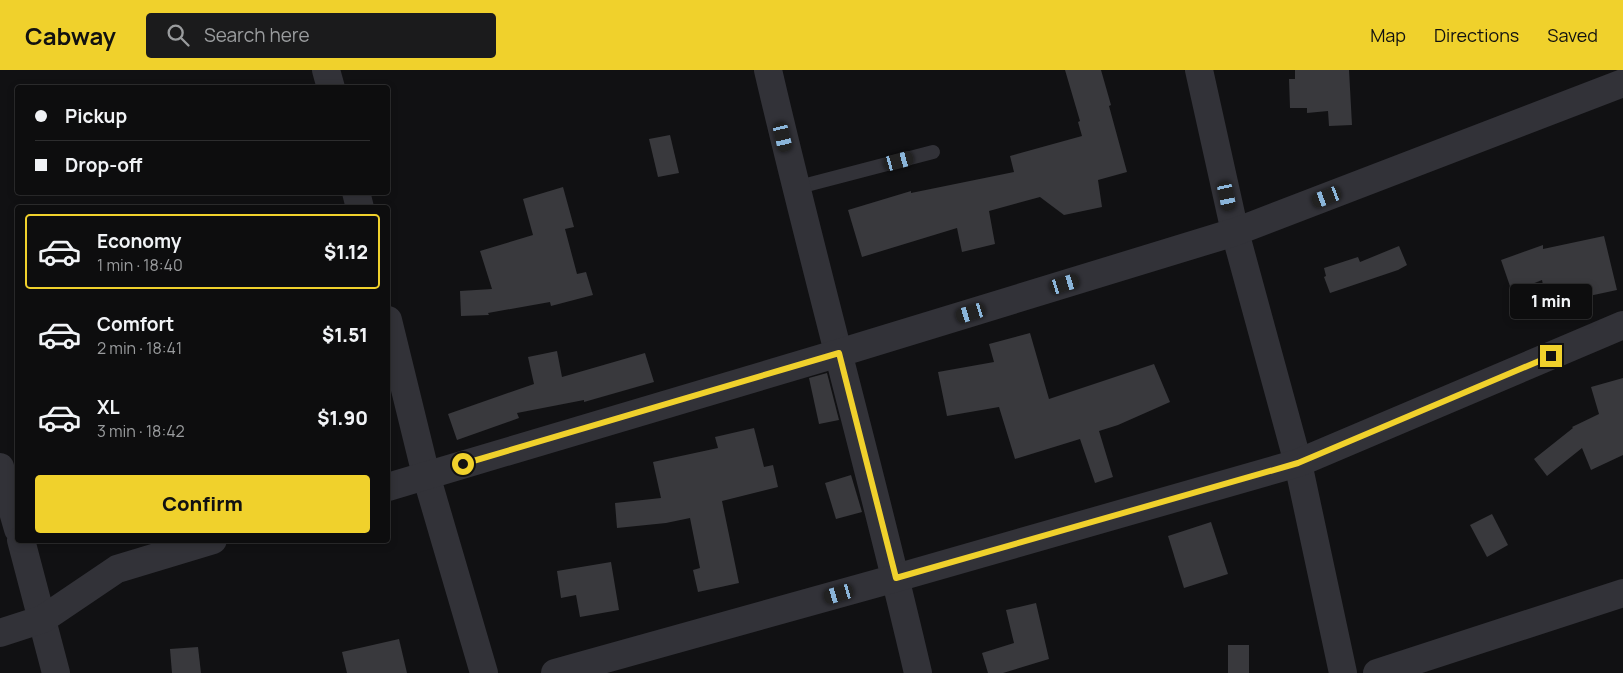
<!DOCTYPE html>
<html lang="en">
<head>
<meta charset="utf-8">
<style>
  :root { --surface:#0d0d0e; --page:#1b1b1c; --text:#f1f3f6; --muted:#9a9c9e; --line:#2d2d2e; --accent:#f0d12c }
  body { margin:0; font-family:Manrope,sans-serif; background:var(--page); color:var(--text); height:100vh; display:flex; flex-direction:column; font-size:19px; white-space:nowrap }
  * { box-sizing:border-box; margin:0 }
  p { font-size:16px; color:var(--muted) }
  .icon { flex:none; width:28px; height:28px; fill:none; stroke:currentColor; stroke-width:2; stroke-linecap:round; stroke-linejoin:round }
  .map { position:relative; flex:1; overflow:hidden }
  .sheet { position:absolute; left:15px; top:135px; width:375px; height:338px; display:flex; flex-direction:column; background:var(--surface); border-radius:5px; box-shadow:0 2px 8px #0003,0 0 0 1px var(--line) }
  .sheet>* { flex:none }
  .hud { position:absolute; left:15px; top:15px; width:375px; height:110px; border-radius:5px; box-shadow:0 2px 8px #0003,0 0 0 1px var(--line); display:grid; align-content:center; height:110px; padding:0 20px; background:var(--surface) }
  .end { position:absolute; width:22px; height:22px; margin:-11px; border:6px solid #f0d12c; background:#111; box-shadow:0 0 0 2px #111 }
  .from { border-radius:50% }
  .bubble { position:absolute; height:35px; border-radius:5px; background:var(--surface); box-shadow:0 2px 8px #0003,0 0 0 1px var(--line); font-size:16px; font-weight:800; line-height:35px; text-align:center }
  .car { position:absolute; width:15px; height:30px; margin:-15px -8px; border-radius:6px; box-shadow:0 0 4px 1px #0007; background:linear-gradient(#222 24%,#8ab4d8 0 40%,#222 0 76%,#8ab4d8 0 86%,#222 0) }
  .hud b { display:flex; align-items:center; gap:18px; height:48px; font-size:19px }
  .hud b+b { border-top:1px solid var(--line) }
  .hud i { width:12px; height:12px; background:var(--text) }
  ul { padding:9px 0 0; list-style:none }
  li { display:flex; align-items:center; gap:15px; height:75px; margin:0 10px 8px; padding:0 10px; border:2px solid transparent; border-radius:5px }
  li div { flex:1 }
  li b { display:block; font-size:19px }
  li em { font-style:normal; font-weight:800 }
  li.active { border-color:var(--accent) }
  li>.icon { width:45px; height:45px; stroke-width:1.5 }
  .action { display:flex; gap:10px; margin-top:auto; padding:10px 20px }
  .action a { flex:1; height:58px; border-radius:5px; background:var(--accent); color:#111; font-size:20px; font-weight:800; line-height:58px; text-align:center }
  header { display:flex; align-items:center; gap:30px; box-sizing:border-box; height:70px; padding:0 25px; background:var(--accent); color:#111 }
  header strong { font-size:24px }
  nav { display:flex; gap:28px; margin-inline-start:auto; font-size:18px }
  .search { width:350px; height:45px; background:var(--page); display:flex; align-items:center; gap:12px; box-sizing:border-box; padding:0 18px; border-radius:5px; color:var(--muted); font-size:19px }
  .map>svg:first-child { display:block }
  .building { fill:#39393d }
  .lines { fill:none; stroke-linecap:round; stroke-linejoin:round }
  .service { stroke:#323238; stroke-width:14 }
  .minor { stroke:#323238; stroke-width:28 }
  .route { stroke:#f0d12c; stroke-width:6 }
</style>
</head>
<body>
<header>
<strong>Cabway</strong>
<div class="search"><svg class="icon" aria-label="search" viewBox="0 0 24 24"><circle cx="10" cy="10" r="6"/><path d="M15 15l6 6"/></svg>Search here</div>
<nav><a>Map</a><a>Directions</a><a>Saved</a></nav>
</header>
<div class="map">
<svg width="1623" height="603" viewBox="0 0 1623 603">
  <rect width="100%" height="100%" fill="#111113"/>
  <g class="building">
    <polygon points="1065,0 1101,0 1111,35 1109,36 1127,102 1098,110 1102,137 1064,145 1040,127 989,141 995,174 962,182 957,158 862,187 848,140 911,121 911,123 1014,102 1010,86 1082,66 1078,52 1080,51"/>
    <polygon points="1295,0 1349,0 1352,55 1329,56 1328,41 1307,43 1307,38 1290,38 1289,9 1295,9"/>
    <polygon points="670,65 679,103 658,107 649,69"/>
    <polygon points="563,117 574,157 565,159 577,204 586,202 593,225 551,236 550,232 488,243 489,245 461,246 460,221 492,219 480,181 533,165 523,129"/>
    <polygon points="1604,166 1617,220 1547,235 1542,210 1512,222 1501,190 1543,175 1543,179"/>
    <polygon points="1399,176 1407,195 1398,200 1330,223 1324,207 1326,206 1324,198 1358,187 1360,192"/>
    <polygon points="1030,263 1049,329 1154,294 1170,332 1118,355 1099,361 1113,407 1095,413 1080,369 1015,389 999,337 947,346 938,302 994,292 989,274"/>
    <polygon points="557,281 562,307 645,283 654,312 584,332 584,330 517,343 519,348 457,370 448,344 534,314 528,287"/>
    <polygon points="827,303 839,350 819,354 809,308"/>
    <polygon points="1623,308 1623,385 1591,400 1582,378 1547,406 1534,389 1573,358 1572,357 1599,344 1591,317"/>
    <polygon points="754,358 764,397 773,395 778,417 722,431 739,513 698,522 693,500 700,498 690,448 666,453 617,458 615,433 661,428 653,392 718,378 715,367"/>
    <polygon points="851,405 862,442 836,449 825,413"/>
    <polygon points="1492,444 1508,475 1487,487 1470,455"/>
    <polygon points="1211,452 1228,504 1184,518 1168,466"/>
    <polygon points="611,492 619,540 580,547 576,525 561,528 557,501"/>
    <polygon points="1036,533 1049,589 1003,603 988,603 982,583 1014,573 1006,540"/>
    <polygon points="399,569 407,603 347,603 342,582"/>
    <rect x="1228" y="575" width="21" height="28"/>
    <polygon points="198,577 201,603 172,603 170,579"/>
  </g>
  <g class="lines">
    <polyline class="service" points="795,118 933,82"/>
    <g class="minor">
      <polyline points="326,0 331,18"/>
      <path d="M768 0C815 202 871 401 918 603"/>
      <polyline points="1199,0 1235,162 1298,393 1343,603"/>
      <polyline points="356,122 360,138"/>
      <polyline points="388,250 426,405 484,603"/>
      <polyline points="0,397 18,459"/>
      <polyline points="388,417 839,283 1235,162 1623,13"/>
      <polyline points="21,470 56,603"/>
      <polyline points="0,563 43,549 117,499 213,470"/>
      <polyline points="555,603 896,508 1298,393 1623,255"/>
      <polyline points="1377,603 1623,523"/>
    </g>
  </g>
  <g class="lines">
    <polyline class="route" points="463,394 839,283 896,508 1298,393 1551,286"/>
  </g>
</svg>
<i class="end from" style="left:463px;top:394px"></i>
<i class="end" style="left:1551px;top:286px"></i>
<div class="bubble" style="left:1510px;top:214px;width:82px">1 min</div>
<i class="car" style="left:783px;top:67px;rotate:167deg"></i>
<i class="car" style="left:899px;top:91px;rotate:75deg"></i>
<i class="car" style="left:1227px;top:126px;rotate:168deg"></i>
<i class="car" style="left:1327px;top:127px;rotate:249deg"></i>
<i class="car" style="left:1065px;top:214px;rotate:73deg"></i>
<i class="car" style="left:971px;top:243px;rotate:253deg"></i>
<i class="car" style="left:839px;top:524px;rotate:254deg"></i>
<div class="hud">
<b><i class="from"></i>Pickup</b>
<b><i></i>Drop-off</b>
</div>
<section class="sheet">
<ul>
<li class="active"><svg class="icon" aria-label="car" viewBox="0 0 24 24"><path d="M5 17H2v-5l4-1 3-4h7l3 4 3 1v5h-3M9 17h6M6 11h13"/><circle cx="7" cy="17" r="2"/><circle cx="17" cy="17" r="2"/></svg><div><b>Economy</b><p>1 min · 18:40</p></div><em>$1.12</em></li>
<li><svg class="icon" aria-label="car" viewBox="0 0 24 24"><path d="M5 17H2v-5l4-1 3-4h7l3 4 3 1v5h-3M9 17h6M6 11h13"/><circle cx="7" cy="17" r="2"/><circle cx="17" cy="17" r="2"/></svg><div><b>Comfort</b><p>2 min · 18:41</p></div><em>$1.51</em></li>
<li><svg class="icon" aria-label="car" viewBox="0 0 24 24"><path d="M5 17H2v-5l4-1 3-4h7l3 4 3 1v5h-3M9 17h6M6 11h13"/><circle cx="7" cy="17" r="2"/><circle cx="17" cy="17" r="2"/></svg><div><b>XL</b><p>3 min · 18:42</p></div><em>$1.90</em></li>
</ul>
<div class="action"><a>Confirm</a></div>
</section>
</div>
</body>
</html>
